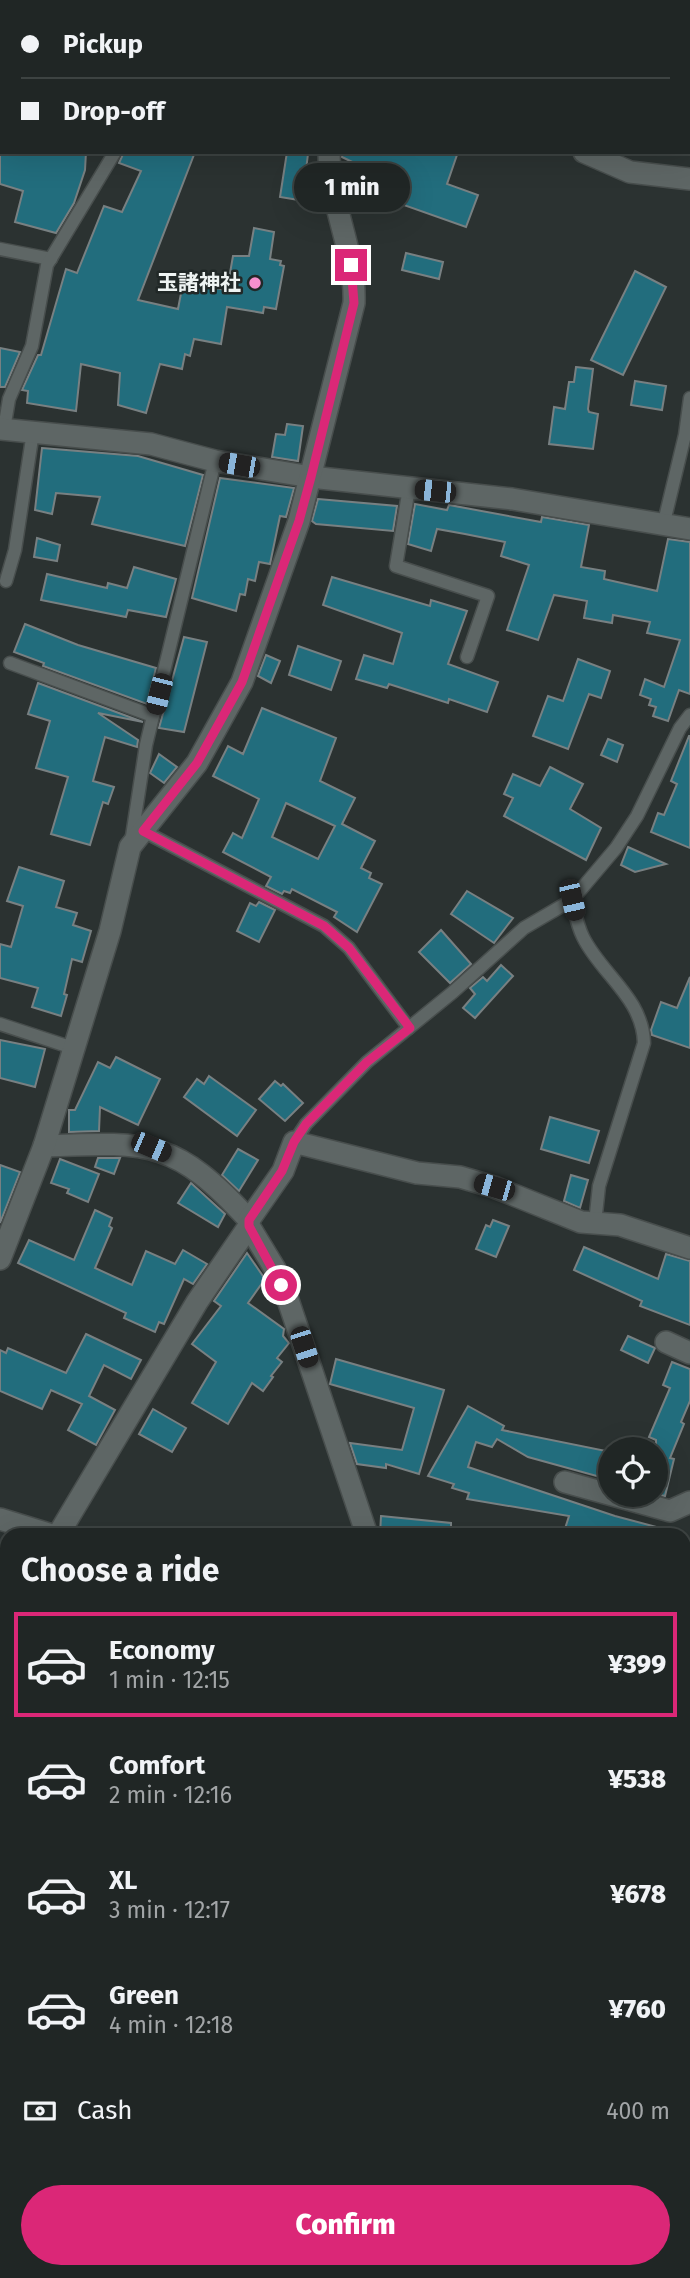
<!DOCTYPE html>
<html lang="en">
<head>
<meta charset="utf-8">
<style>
  :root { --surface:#202625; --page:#2d3232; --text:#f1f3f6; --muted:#a2a5a7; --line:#3d4342; --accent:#db2777 }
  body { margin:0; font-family:"Fira Sans","Noto Sans JP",sans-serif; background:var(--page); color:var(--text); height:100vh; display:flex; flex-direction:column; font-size:26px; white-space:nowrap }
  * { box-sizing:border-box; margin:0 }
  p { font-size:23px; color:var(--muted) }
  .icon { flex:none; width:38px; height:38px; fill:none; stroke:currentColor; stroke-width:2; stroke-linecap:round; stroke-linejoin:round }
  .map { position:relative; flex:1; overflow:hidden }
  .sheet { position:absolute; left:0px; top:1528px; width:691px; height:751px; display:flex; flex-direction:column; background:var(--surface); border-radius:21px 21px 0 0; box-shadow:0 7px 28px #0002,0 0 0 2px var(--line) }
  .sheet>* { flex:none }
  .hud { position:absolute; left:0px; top:0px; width:691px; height:154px; box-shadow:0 7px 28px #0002,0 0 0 2px var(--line); display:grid; align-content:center; height:154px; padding:0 21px; background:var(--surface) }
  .buttons { position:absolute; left:598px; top:1437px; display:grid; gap:14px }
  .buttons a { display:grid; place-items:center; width:70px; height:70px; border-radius:50%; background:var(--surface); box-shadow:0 7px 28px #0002,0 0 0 2px var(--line); font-size:35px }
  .end { position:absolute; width:32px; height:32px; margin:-16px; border:9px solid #db2777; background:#fff; box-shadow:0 0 0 4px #fff }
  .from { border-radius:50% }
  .bubble { position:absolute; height:49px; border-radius:24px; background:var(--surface); box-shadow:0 7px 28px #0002,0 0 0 2px var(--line); font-size:23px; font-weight:800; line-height:49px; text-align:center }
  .car { position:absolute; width:21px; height:42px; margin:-21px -10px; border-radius:9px; box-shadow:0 0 5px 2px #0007; background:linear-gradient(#222 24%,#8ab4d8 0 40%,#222 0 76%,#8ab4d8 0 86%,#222 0) }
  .hud b { display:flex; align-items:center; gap:24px; height:66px; font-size:26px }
  .hud b+b { border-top:2px solid var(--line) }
  .hud i { width:18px; height:18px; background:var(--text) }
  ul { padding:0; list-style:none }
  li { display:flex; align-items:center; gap:21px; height:105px; margin:0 14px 10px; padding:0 7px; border:4px solid transparent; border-radius:0px }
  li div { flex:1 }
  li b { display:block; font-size:26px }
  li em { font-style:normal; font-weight:800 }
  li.on { border-color:var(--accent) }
  li>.icon { width:63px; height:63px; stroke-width:1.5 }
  h2 { padding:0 21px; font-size:32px; line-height:84px }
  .pay { display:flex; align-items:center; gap:18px; height:77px; padding:0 21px; font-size:26px }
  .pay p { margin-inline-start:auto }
  .primary-button { display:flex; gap:14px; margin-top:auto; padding:14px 21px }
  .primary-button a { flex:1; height:80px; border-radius:42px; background:var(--accent); color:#fff; font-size:28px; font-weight:800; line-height:80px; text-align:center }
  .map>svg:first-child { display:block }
  .building { fill:#226d7d; stroke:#788082; stroke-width:2; fill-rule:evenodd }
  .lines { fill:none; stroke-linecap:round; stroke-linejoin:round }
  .lane-casing { stroke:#484e4d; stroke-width:15 }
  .street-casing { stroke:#484e4d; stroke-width:24 }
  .secondary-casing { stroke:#484e4d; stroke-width:24 }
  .lane { stroke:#5e6665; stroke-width:12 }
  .street { stroke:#5e6665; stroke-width:21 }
  .secondary { stroke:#5e6665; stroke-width:21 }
  .route { stroke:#db2777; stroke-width:9 }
  .poi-dot { fill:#f790ce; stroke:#212827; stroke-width:2.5 }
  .labels { text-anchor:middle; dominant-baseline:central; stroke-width:5; stroke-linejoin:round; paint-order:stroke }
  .poi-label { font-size:21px; font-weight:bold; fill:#eef3f2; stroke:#212827; text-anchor:end }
</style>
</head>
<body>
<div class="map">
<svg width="690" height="2278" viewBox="0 0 690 2278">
  <rect width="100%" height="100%" fill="#2b3231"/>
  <g class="building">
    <polygon points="0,152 86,152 85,170 74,203 56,233 15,222 23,191 0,184"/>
    <polygon points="124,152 195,152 138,300 178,309 183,283 227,290 233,256 249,256 254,228 274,232 270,259 281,261 280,265 284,266 276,309 264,307 263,313 227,307 221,344 194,339 190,356 185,354 182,369 160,364 146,413 118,405 120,373 81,364 76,411 27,403 28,391 22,390 38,355 41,355 66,269 77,273 104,206 122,212 141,171 119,163"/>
    <polygon points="287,152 308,154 305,178 313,179 310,196 300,195 299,200 280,197"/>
    <polygon points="342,152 458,152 447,184 478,195 466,227 398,203 404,187 342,157"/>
    <polygon points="406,253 443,262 439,279 402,270"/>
    <polygon points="635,271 666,287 623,375 591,360"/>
    <polygon points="0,348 20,352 5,387 0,387"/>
    <polygon points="576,367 593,369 588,409 589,412 598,414 593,449 549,444 554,407 565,409 569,382 574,382"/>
    <polygon points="635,381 666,386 662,410 631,405"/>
    <polygon points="287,424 303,426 298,461 272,457 276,434 285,435"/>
    <polygon points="42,448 138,456 203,475 185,546 92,524 100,497 56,493 52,514 35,510"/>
    <polygon points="220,478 294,488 286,517 280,516 270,564 259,562 255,581 248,579 245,595 240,594 236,611 192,598"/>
    <polygon points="318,499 397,506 393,531 316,524 312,521"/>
    <polygon points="415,504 447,510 449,505 541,522 542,517 589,525 581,567 605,571 604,579 657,591 668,539 690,542 690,694 679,690 668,721 653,716 656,707 649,705 651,699 640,695 645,679 664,687 680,640 647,633 650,622 613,615 612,623 584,618 587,601 554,595 538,640 507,630 529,565 501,556 505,542 465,534 437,529 431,551 408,544"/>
    <polygon points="37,538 60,545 57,561 34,557"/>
    <polygon points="134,567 176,579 166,617 128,610 126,617 41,600 47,574 107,588 108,583 127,588"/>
    <polygon points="332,577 430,606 431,600 467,611 448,664 498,682 487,712 449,699 448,703 389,684 387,688 356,679 364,655 393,664 402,633 323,605"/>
    <polygon points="25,624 78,645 156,668 147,704 43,666 44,663 14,652"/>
    <polygon points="184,637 207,642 184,732 159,728"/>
    <polygon points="298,646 341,661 331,690 289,675"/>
    <polygon points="266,655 280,661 271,683 258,676"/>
    <polygon points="578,659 610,671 601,698 589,694 568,749 533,736 548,696 563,701"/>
    <polygon points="38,683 143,722 98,713 138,740 137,747 105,737 93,781 114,787 108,804 103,802 90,845 51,834 68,777 36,768 50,721 28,714"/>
    <path d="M262 708 336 738 320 781 355 798 342 824 375 841 361 868 371 873 369 878 382 884 357 932 334 917 337 912 292 889 290 893 284 891 282 894 266 886 271 877 223 852 233 833 242 838 259 799 213 776 228 746 243 754ZM286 803 335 826 318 859 272 837Z"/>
    <polygon points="689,736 690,736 690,848 651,832 658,813 664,815 677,784 671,781"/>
    <polygon points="608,739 623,745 617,762 601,755"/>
    <polygon points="159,754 177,767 164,783 150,773"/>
    <polygon points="550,767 583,784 570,809 601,828 586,860 504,816 513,798 504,794 513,774 540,786"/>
    <polygon points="628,847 666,864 635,872 621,865"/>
    <polygon points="19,867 64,881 56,907 77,913 73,925 91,931 82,962 72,959 64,994 67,995 61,1016 32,1007 38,988 0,978 0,944 11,947 23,906 7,901"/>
    <polygon points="467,891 513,918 494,943 451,914"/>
    <polygon points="259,902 275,910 259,942 237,931 250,903 256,906"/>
    <polygon points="441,930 471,964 450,983 419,952"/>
    <polygon points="501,965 513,976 475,1018 463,1008 475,994 470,988 483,977 487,981"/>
    <polygon points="690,977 690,1048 652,1035 651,1030 661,1002 677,1008"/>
    <polygon points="0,1040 45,1049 35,1087 0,1078"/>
    <polygon points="116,1057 160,1079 138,1125 100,1107 99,1131 69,1132 69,1110 75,1110 98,1062 110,1068"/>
    <polygon points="209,1076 256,1110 237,1136 184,1097 197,1079 204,1084"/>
    <polygon points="275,1081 281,1086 283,1084 303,1103 285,1121 259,1099"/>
    <polygon points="550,1117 599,1131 589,1163 541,1149"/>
    <polygon points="238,1149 258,1160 239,1191 222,1175"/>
    <polygon points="98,1158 120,1158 114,1174 95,1167"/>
    <polygon points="60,1159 99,1174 88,1202 67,1193 69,1189 51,1183"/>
    <polygon points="0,1165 20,1172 0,1223"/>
    <polygon points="571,1175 588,1180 580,1208 564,1201"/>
    <polygon points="191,1183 225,1214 218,1227 178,1203"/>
    <polygon points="95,1210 112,1218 109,1226 112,1228 95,1268 132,1285 146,1251 175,1264 183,1250 207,1264 193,1284 184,1279 164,1324 159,1322 155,1332 124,1318 126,1313 18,1263 29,1240 74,1260"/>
    <polygon points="493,1220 509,1226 496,1257 476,1249 486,1225 490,1227"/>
    <polygon points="584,1247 658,1279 666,1254 690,1261 690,1325 640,1306 642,1301 574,1270"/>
    <polygon points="247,1253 265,1279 248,1303 284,1329 283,1336 289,1343 277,1358 282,1362 271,1376 273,1377 263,1391 252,1383 228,1424 192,1403 216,1362 192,1344 221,1306 214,1301"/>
    <polygon points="86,1334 141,1360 131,1379 104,1365 89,1396 115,1410 96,1445 68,1430 82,1404 51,1390 42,1409 0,1391 0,1350 6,1353 8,1348 66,1373"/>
    <polygon points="628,1336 655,1348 648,1363 621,1350"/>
    <polygon points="336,1359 444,1390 419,1474 386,1464 386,1468 357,1464 350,1443 402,1450 414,1408 330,1384"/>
    <polygon points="672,1362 690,1369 690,1401 681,1422 684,1424 670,1458 674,1459 665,1496 656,1494 656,1440 649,1437 670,1388 663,1385"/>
    <polygon points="468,1406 504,1426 502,1430 611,1452 611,1480 528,1457 497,1439 492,1447 476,1442 468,1467 615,1516 664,1529 663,1535 563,1535 569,1516 467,1499 469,1493 452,1488 454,1484 428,1476"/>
    <polygon points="153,1409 186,1428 172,1452 139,1434"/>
    <polygon points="381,1516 451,1523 451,1535 380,1535"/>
  </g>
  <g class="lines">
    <g class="lane-casing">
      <g id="lane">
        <polyline points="159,0 160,2"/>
        <polyline points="0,249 51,259"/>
        <polyline points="4,429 9,399 32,346 47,265 115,152"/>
        <polyline points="409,488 396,566 488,596 467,657"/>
        <polyline points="664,522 685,435 690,398"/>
        <polyline points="6,581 15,550 33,432"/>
        <polyline points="10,663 153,716"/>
        <polyline points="143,831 324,926 349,948 409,1028"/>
        <polyline points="131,843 146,745 215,461"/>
        <path d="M572 900C575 912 577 925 583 937 601 974 643 998 644 1043L599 1186 595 1223"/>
        <polyline points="0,1024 73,1048"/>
        <polyline points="294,1142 306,1124 367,1062 453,992 524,928 572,900 616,848 637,816 680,728 690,715"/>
        <polyline points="684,1870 690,1870"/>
      </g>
    </g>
    <g class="street-casing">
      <g id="street">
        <polyline points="405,2 406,0"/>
        <polyline points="507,2 508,0"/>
        <polyline points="0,76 2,69"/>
        <polyline points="584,152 630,172 690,179"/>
        <polyline points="0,429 151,444 215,461 311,477 512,499 690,529"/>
        <path d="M44 1146C149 1142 175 1139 249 1220V1226L275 1269 288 1300 367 1535"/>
        <polyline points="249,1220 283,1171 294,1142 417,1173 460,1177 494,1187 581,1222 620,1225 690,1248"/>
        <path d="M0 1259 44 1146 110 931 130 847 197 763 242 682 299 521 354 303C356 251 329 204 329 152"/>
        <polyline points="666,1342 690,1353"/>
        <polyline points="565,1482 670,1511 690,1502"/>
        <polyline points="0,1519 52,1535"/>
        <polyline points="58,1535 197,1302 249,1226"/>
        <polyline points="0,1585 7,1587"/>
        <polyline points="0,1688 7,1654"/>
        <polyline points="0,1826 7,1828"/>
        <polyline points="185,2278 186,2272"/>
      </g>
    </g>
    <g class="secondary-casing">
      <g id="secondary">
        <polyline points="0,2095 7,2097"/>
        <polyline points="684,2257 690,2258"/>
      </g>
    </g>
    <use href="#lane" class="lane"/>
    <use href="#street" class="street"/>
    <use href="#secondary" class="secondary"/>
  </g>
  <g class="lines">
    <polyline class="route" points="281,1285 249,1226 249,1220 282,1171 294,1142 306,1124 367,1062 410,1028 349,948 324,926 143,831 197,763 242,682 299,521 311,477 354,303 351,265"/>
  </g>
  <circle class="poi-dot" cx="255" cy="283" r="7"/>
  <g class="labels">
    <g class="poi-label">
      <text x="241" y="283">玉諸神社</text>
    </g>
  </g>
</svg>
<div class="buttons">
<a><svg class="icon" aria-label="locate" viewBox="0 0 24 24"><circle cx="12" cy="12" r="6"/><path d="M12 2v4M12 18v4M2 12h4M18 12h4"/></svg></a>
</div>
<i class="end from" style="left:281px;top:1285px"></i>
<i class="end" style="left:351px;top:265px"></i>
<div class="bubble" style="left:294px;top:163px;width:116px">1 min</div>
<i class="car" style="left:239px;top:465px;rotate:280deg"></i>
<i class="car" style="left:435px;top:491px;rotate:276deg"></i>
<i class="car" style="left:159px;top:694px;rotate:194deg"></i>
<i class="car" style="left:572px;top:900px;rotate:167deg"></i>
<i class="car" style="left:151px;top:1147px;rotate:113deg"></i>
<i class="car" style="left:494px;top:1187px;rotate:286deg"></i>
<i class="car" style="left:304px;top:1347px;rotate:162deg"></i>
<div class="hud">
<b><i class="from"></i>Pickup</b>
<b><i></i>Drop-off</b>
</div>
<section class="sheet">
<h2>Choose a ride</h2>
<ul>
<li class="on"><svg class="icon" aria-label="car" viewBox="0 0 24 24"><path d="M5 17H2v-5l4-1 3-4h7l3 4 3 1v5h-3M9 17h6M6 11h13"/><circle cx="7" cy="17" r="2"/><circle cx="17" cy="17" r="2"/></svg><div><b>Economy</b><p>1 min · 12:15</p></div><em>¥399</em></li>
<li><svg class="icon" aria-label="car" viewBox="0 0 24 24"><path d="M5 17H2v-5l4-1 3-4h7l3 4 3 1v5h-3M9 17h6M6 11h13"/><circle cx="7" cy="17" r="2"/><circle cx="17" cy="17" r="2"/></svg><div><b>Comfort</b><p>2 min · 12:16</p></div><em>¥538</em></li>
<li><svg class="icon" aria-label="car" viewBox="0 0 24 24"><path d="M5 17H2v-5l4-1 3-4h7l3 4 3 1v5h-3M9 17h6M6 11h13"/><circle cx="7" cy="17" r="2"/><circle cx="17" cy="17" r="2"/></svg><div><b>XL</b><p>3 min · 12:17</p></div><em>¥678</em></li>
<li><svg class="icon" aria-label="car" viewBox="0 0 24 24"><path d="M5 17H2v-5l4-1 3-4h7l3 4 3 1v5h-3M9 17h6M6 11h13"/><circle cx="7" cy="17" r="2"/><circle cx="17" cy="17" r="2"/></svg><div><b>Green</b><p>4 min · 12:18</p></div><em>¥760</em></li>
</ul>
<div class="pay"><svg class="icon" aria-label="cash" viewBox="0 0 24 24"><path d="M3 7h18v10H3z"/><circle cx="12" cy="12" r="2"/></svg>Cash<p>400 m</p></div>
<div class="primary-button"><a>Confirm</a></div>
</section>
</div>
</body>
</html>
